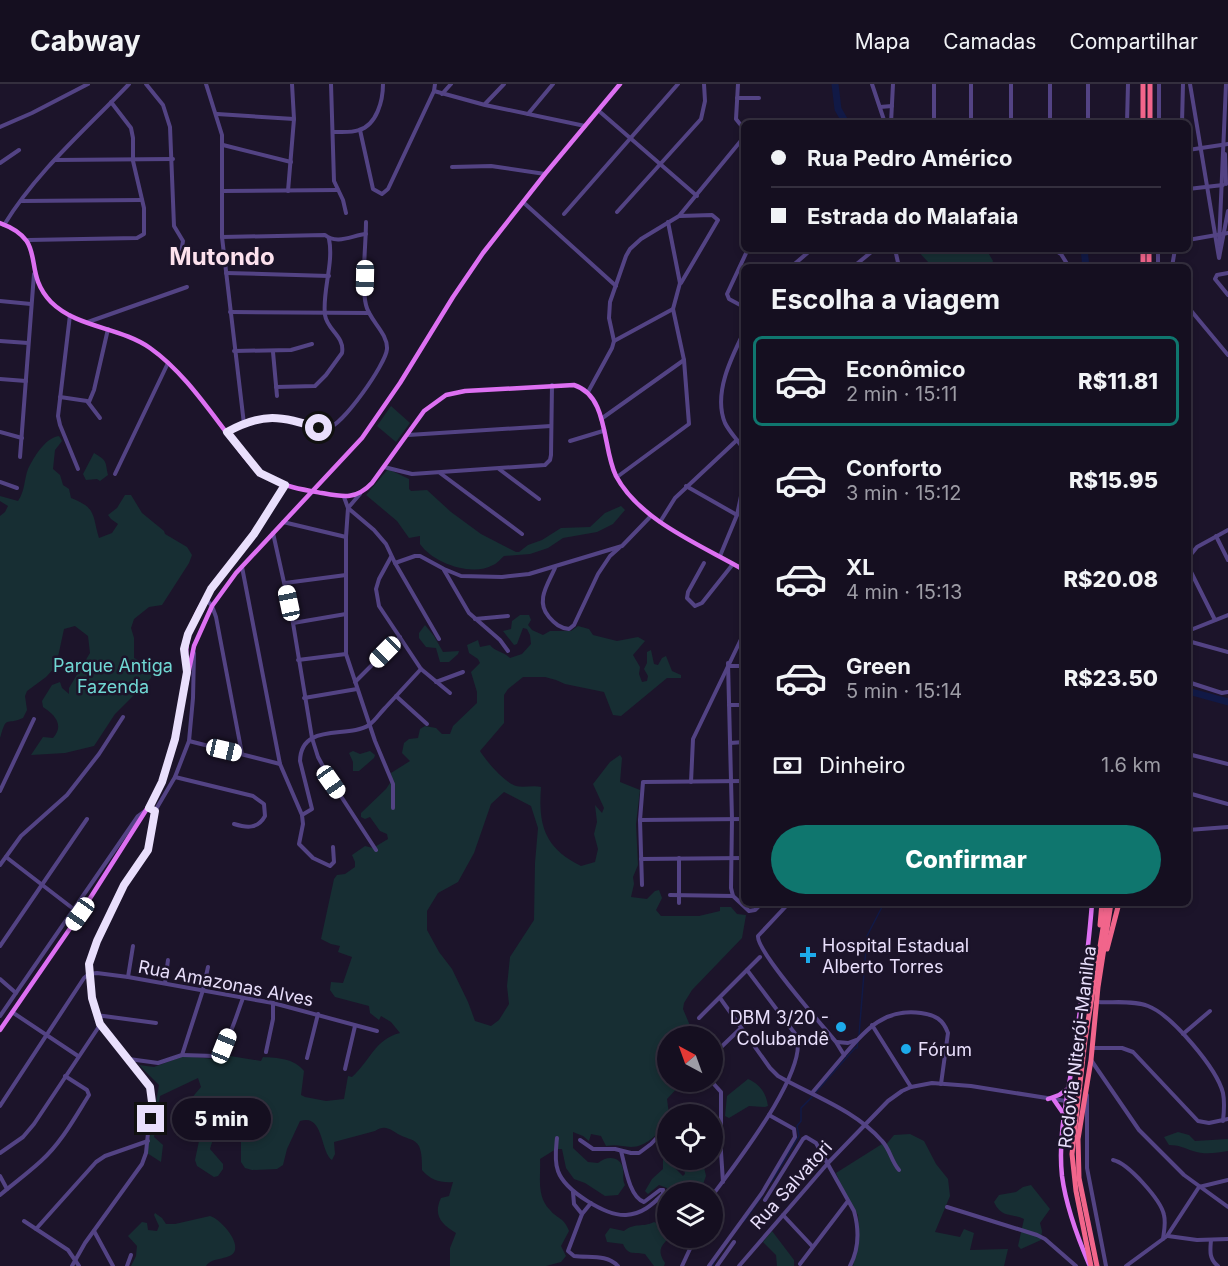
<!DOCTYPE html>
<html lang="pt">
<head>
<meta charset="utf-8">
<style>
  :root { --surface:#150f20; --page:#1e1829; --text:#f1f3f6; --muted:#9d9ca5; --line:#342f3e; --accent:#0f766e }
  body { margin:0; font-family:Inter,sans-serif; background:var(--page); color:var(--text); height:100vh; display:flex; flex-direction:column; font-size:22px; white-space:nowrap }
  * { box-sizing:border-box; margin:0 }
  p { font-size:20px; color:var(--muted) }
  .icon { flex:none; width:33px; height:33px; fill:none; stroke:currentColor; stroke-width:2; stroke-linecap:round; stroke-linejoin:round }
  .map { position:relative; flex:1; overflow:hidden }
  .sheet { position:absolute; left:741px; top:180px; width:450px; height:642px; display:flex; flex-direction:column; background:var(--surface); border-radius:9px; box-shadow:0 3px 9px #0003,0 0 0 2px var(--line) }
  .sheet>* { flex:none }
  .banner { position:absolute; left:741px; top:36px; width:450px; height:132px; border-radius:9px; box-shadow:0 3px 9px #0003,0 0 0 2px var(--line); display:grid; align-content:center; height:132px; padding:0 30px; background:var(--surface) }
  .needle { width:39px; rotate:319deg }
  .tools { position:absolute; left:657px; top:942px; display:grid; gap:12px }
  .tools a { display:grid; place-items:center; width:66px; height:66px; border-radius:50%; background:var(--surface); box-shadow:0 3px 9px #0003,0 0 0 2px var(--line); font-size:30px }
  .end { position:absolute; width:27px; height:27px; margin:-14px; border:8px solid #e9dffc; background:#111; box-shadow:0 0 0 3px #111 }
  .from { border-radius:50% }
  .bubble { position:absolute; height:42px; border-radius:21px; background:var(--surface); box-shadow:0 3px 9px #0003,0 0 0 2px var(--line); font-size:20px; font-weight:800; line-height:42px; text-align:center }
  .car { position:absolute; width:18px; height:36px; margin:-18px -9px; border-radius:8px; box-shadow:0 0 4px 2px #0007; background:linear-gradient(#fff 24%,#345 0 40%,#fff 0 76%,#345 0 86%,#fff 0) }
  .banner b { display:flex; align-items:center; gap:21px; height:57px; font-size:22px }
  .banner b+b { border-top:2px solid var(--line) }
  .banner i { width:15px; height:15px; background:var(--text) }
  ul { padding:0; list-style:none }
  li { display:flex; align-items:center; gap:18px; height:90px; margin:0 12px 9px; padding:0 18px; border:3px solid transparent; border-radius:9px }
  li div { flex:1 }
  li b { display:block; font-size:22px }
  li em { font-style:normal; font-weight:800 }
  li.current { border-color:var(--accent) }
  li>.icon { width:54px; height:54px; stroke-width:1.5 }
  h2 { padding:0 30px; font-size:27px; line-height:72px }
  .pay { display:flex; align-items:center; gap:15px; height:66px; padding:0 30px; font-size:22px }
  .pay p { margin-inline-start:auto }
  .action { display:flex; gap:12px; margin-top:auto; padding:12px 30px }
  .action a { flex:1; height:69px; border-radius:36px; background:var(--accent); color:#fff; font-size:24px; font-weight:800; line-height:69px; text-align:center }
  header { display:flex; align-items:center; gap:36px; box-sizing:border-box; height:84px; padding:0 30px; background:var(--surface); border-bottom:2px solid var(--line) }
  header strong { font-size:28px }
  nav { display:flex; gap:33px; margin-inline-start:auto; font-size:21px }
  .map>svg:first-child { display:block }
  .green { fill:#172e33; fill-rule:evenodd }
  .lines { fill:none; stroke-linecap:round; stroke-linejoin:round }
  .stream { stroke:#111946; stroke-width:1.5 }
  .river { stroke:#111946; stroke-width:7 }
  .minor { stroke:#534384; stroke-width:4 }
  .major { stroke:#dd70f2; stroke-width:4.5 }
  .highway { stroke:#f1658b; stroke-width:5 }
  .route { stroke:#e9dffc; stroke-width:8 }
  .poi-dot { fill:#1daaea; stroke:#1c142a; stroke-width:2 }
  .labels { text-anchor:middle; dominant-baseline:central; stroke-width:5; stroke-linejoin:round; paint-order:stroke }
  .park-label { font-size:18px; fill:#70d7d3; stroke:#1c142a }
  .poi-label { font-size:18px; fill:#e9dffc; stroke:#1c142a; text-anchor:start }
  .street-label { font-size:18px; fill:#e9dffc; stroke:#1c142a }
  .district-label { font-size:24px; font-weight:bold; fill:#fce1ed; stroke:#1c142a }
</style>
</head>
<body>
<header>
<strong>Cabway</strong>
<nav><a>Mapa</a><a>Camadas</a><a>Compartilhar</a></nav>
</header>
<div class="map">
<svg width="1228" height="1182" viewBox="0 0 1228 1182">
  <rect width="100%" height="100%" fill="#1c142a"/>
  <g class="green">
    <polygon points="916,165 986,165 993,177 990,183 947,183 943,178 940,180 940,183 929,183 929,179"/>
    <polygon points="391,322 410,339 396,358 377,342"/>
    <path d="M59 352 62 357 55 366 53 385 60 391 63 401 69 405 71 414C97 424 92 431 99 454L112 449 118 440 111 435 108 431 117 424 125 411H131L142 429 164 447 165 450 187 463 192 471 189 479 162 521 149 523 134 535 131 544 134 554V574L149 581 153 587 151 594 115 630 94 662 65 669 31 671 43 653 53 654C65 641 54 630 43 623L42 617 52 601 60 598 62 604 69 610V604L90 569 88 552 75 542 64 545 56 582 46 593 27 607 25 612 27 626 23 634C5 642 7 630 0 654V432L5 428 8 422 0 417V412L18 417C25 407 24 396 28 385 34 373 45 354 59 352Z"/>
    <path d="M94 369C108 377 105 378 108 391L100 397 97 395 86 396 83 390Z"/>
    <path d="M388 385 409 395V405L411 407 427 406 451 428 481 450 516 468H519L528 461 542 456 561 444 590 443 605 429 621 422 625 426 613 440 597 448 563 454 548 464 530 470 504 472C500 475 498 479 493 481 472 493 433 479 420 460V452L409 454 397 437 366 411Z"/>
    <path d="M520 531H529L531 536 528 541 532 546 543 551 550 547H571L578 542 589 545 593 551 617 557 638 553 645 557 633 571 640 583 639 590 642 598 647 597 648 592 644 585 647 579V568L651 566 654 580 658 581 662 574 666 572 672 587 681 591V594H667L621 632 613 631 604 608 565 600 556 596 545 593H523L508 605 504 611V639L480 667C487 678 504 698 516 702 523 704 534 701 541 703 538 742 545 764 581 782L595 778 598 765 594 750 597 738 595 721 602 729 604 724 593 700 610 678 620 671 622 674 620 698 640 706 636 740 638 781 633 793 634 800 631 813 647 815 655 807 659 806 662 814 656 826 661 832H699L720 827V823H731L737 830 746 831 742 854 692 906 684 919 683 925 691 944 690 952H668V998H683L667 1015 669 1030H668L667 1040C657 1050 646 1063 631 1063 622 1062 615 1060 606 1062L601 1052 591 1050 589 1057 583 1052 573 1048V1064L588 1078 598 1079C607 1071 621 1072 623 1085 624 1092 622 1095 625 1101L618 1111 605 1112 585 1099 574 1095 566 1084 562 1065H556L540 1075C541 1093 536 1112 550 1126 557 1135 564 1133 569 1147L561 1162 566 1172 561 1178 546 1182H450V1164L456 1149C441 1140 433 1131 441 1114L449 1112 453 1098C441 1099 430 1096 422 1086 422 1078 422 1069 419 1062 415 1055 408 1055 402 1052 392 1048 387 1039 375 1047L334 1058 335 1070 332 1076C320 1068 324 1029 300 1037L287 1065 283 1081 277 1085 252 1086 245 1084 241 1078V1056L230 1047C217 1047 213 1053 210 1065L223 1080V1085L218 1092 214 1093 197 1082 195 1076 199 1057 194 1048 190 1016 201 1003 198 994 160 1012 154 1053 163 1061 161 1078 147 1069 159 1001 139 981 154 983 184 972 214 975 224 971 261 977 263 973C277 974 294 974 304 987L301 1011 305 1013 326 1017 344 1015 348 992 352 993C370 977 375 955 400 949L391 938 381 932 379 936 370 929 369 922 335 913 330 906 331 898 343 899 352 873 338 868 340 862 331 860 321 855 334 795 337 791 345 790 355 783V778L352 771 365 762 373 764 388 755 387 750 380 747 370 733 365 735 361 733V729L386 705 392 696 391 689 410 677 402 669 404 659 409 655 418 654 420 645 425 642 436 644 442 650H450L453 642 477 619V608L471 588 480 579 478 575 469 569 467 561 478 556 480 563 490 561C495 568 503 567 510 574L522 570 531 560 530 551 527 545 523 544 517 560 514 561 503 547 511 545 512 537ZM504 708 531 722 538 744 535 779 534 836 510 873 507 902 509 920 499 936 491 942 475 937 468 918 452 885 439 868 427 846V827L438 809 458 798 474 769 491 720Z"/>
    <polygon points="425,541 434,552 443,568 459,567 458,570 449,578 440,578 436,564 426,563 419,554 419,549"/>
    <polygon points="353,667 360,670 370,667 375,671 374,674 359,687 353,687 353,678 349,669"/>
    <path d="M748 995C760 1000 766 1009 768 1022L765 1023 749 1022 729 1034 725 1032 727 1012Z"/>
    <path d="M1178 1048 1189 1051 1195 1057 1228 1055V1067C1217 1069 1204 1071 1193 1067 1184 1064 1179 1061 1169 1061L1164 1053Z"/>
    <polygon points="910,1050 924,1057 936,1080 948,1095 950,1112 935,1148 960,1153 964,1145 974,1149 970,1166 1008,1165 1004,1182 853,1182 859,1148 858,1131 843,1106 836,1089 882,1060 885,1062 894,1051"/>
    <path d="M713 1064 712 1078 704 1083 706 1092 702 1103 695 1107 688 1097 684 1099 679 1108H668L669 1154C659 1163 658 1168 665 1179L664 1182H654L645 1170C635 1168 628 1172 623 1160L607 1158 605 1151 610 1144 624 1147C635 1138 642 1144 654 1138L661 1141 665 1129 659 1118 666 1111 667 1104 659 1101 648 1110 645 1107 652 1095 663 1085V1074L666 1068 668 1076H673L674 1083 683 1092 685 1090 682 1076H712Z"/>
    <path d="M1031 1101 1050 1125 1040 1139 1042 1147 1041 1156 1021 1165 1018 1162 1024 1135C1011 1129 1001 1134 994 1118L999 1111 1016 1108 1023 1103Z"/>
    <path d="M155 1129 162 1134 166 1140H175L210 1132C220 1135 238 1155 235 1166 232 1177 212 1172 206 1182H131L136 1172 137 1162 128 1152 142 1138 147 1139 148 1146 157 1147 159 1142 154 1131Z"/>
    <polygon points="772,1147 794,1176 794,1182 777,1182 776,1171 763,1158"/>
  </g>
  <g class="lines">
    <g class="stream">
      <polyline points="859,951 867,852 884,819"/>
      <polyline points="816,1008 855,964 857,964 858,957"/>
      <polyline points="771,1098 799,1052 797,1042 801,1037 801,1024 812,1013"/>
      <polyline points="744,1137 762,1112"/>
      <polyline points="712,1182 716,1175"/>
    </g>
    <g class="river">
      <polyline points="835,0 838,25 846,39"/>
      <polyline points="1084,165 1086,183"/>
      <polyline points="1188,607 1228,618"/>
    </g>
    <g class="minor">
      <polyline points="146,0 163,21 170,43 174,142 183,157 180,175"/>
      <polyline points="206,0 222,51 222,153 244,340 227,348"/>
      <polyline points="331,0 334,97 343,116 346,129"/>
      <polyline points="738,0 736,35 744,45"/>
      <polyline points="872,0 885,39"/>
      <polyline points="971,0 971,39"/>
      <polyline points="1011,0 1011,39"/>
      <polyline points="1088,0 1088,39"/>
      <polyline points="1159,0 1159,39"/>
      <polyline points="1190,0 1219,174 1228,127"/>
      <polyline points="434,7 485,21 585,42"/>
      <polyline points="442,10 451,0"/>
      <polyline points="737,14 759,14"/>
      <polyline points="485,20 504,0"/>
      <polyline points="880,23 892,22"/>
      <polyline points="599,27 697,112"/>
      <polyline points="217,30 294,35"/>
      <polyline points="528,30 553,0"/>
      <polyline points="891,39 893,0"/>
      <polyline points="934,39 934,0"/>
      <polyline points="1050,39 1050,0"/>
      <polyline points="1127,39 1128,0"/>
      <polyline points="1182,39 1183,0"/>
      <polyline points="0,43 32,29 88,0"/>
      <polyline points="360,46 373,105 382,110 388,105 434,7 435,0"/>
      <path d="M334 48C342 48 351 49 359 46 377 41 383 16 383 0"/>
      <polyline points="223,61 291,78"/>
      <polyline points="1188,66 1228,60"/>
      <polyline points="1225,70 1226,100"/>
      <polyline points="55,76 173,75"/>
      <polyline points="0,79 19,66"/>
      <polyline points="452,83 491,82 545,90"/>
      <polyline points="1188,105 1223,101"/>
      <polyline points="222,107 338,106"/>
      <polyline points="288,107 294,35 292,0"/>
      <polyline points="21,117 142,116"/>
      <polyline points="523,118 616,202"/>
      <polyline points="617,128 701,35 705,17 704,0"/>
      <polyline points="564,130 678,0"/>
      <polyline points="680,132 712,131 718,136 681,199"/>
      <path d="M4 141C37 87 86 45 129 0"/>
      <path d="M222 153 325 151C337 161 353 151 366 150"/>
      <polyline points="28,156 137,154 144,150 144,124 133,77 133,54 131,44 111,18"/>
      <polyline points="1188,156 1228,149"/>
      <polyline points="1219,161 1226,0"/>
      <polyline points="895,165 899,183"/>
      <polyline points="1053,165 1061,170 1069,183"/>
      <polyline points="791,183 812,165"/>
      <polyline points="853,183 875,165"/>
      <polyline points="1158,183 1158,165"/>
      <polyline points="1172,183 1175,165"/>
      <polyline points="226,189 329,192"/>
      <polyline points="1228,189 1217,191 1215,195 1228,211"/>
      <polyline points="0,217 31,220"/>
      <polyline points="744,223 729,215 727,210 748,165"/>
      <polyline points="1188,223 1228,271"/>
      <polyline points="230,228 369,229"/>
      <polyline points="70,231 58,332 60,341 78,385"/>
      <polyline points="88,238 187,203"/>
      <path d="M744 248C731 274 713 310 725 339 730 349 738 356 744 366"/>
      <polyline points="0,257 28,259"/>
      <polyline points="614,257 673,225"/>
      <polyline points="234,267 291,266 312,260"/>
      <polyline points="273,268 277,312"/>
      <polyline points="0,295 26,297"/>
      <path d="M276 303 315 302 326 291 342 269C345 252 327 246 325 231 322 208 334 179 329 155"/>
      <polyline points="588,308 612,264 614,257 609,234 610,218 626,172 630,165 641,155 679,132 744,53"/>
      <polyline points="60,313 87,317 100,334"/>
      <polyline points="89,318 94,306 108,245"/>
      <polyline points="601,335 684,276"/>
      <path d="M244 340C255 336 267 332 279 333 296 334 312 346 328 344 342 342 386 280 387 265 388 249 369 236 366 221 361 201 366 161 366 138"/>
      <polyline points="0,348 22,354"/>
      <polyline points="408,351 551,342"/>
      <polyline points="570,357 603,347"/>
      <polyline points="20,373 34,190"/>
      <polyline points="384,383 412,390 545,381 550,376 551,371 552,301"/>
      <polyline points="499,385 539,415"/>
      <polyline points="440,389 522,450"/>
      <polyline points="115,390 168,279"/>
      <polyline points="617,393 689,340 684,276 673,225 680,199 668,138"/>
      <polyline points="0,398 17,404"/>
      <polyline points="686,402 737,431"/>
      <polyline points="360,410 348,424 374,446 386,460 395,479 439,555"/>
      <polyline points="344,413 348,424 346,453 346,570 375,657 393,700 393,724"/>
      <polyline points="283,438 346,453"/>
      <polyline points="660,438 675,414 737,356"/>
      <polyline points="273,449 293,539 312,654 318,673 331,697 376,766"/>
      <polyline points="1216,452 1228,476"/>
      <polyline points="720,472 737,431 744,398"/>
      <polyline points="391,473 379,495 376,505 379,522 421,585 450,609"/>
      <polyline points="1188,474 1197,463 1228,446"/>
      <polyline points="395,479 415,472 420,472 444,485 461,492 502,493 529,490 622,462 651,432"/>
      <polyline points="704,479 688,508 687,514 695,522 702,519 733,480"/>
      <polyline points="1188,482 1215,536"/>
      <polyline points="242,483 280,680 302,731 303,740 299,760 313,774 330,782 334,778 333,763"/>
      <path d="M555 484C548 500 535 517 549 533 555 540 560 544 569 545L574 541 598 490 610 472 619 464"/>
      <polyline points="444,486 469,529 500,556 508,567"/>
      <polyline points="285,499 346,491"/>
      <polyline points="205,514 212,522 216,533 242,670"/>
      <polyline points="475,535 508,532"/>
      <polyline points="293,539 346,530"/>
      <polyline points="1188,547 1228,531"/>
      <polyline points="1188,557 1228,568"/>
      <polyline points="298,576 346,570"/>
      <polyline points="728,579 732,735 731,804 733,812 749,827 755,826 762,819"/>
      <polyline points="729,582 744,582"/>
      <polyline points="355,598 400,553"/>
      <polyline points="436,598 463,588"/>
      <polyline points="1188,598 1222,609 1228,608"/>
      <polyline points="396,612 427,640"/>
      <polyline points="304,614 357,605"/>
      <polyline points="729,621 744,621"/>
      <polyline points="189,657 280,680"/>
      <polyline points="730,659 744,658"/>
      <polyline points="1188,670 1228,680"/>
      <path d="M175 693 253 712 264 720 265 732C258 745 247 744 234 740"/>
      <polyline points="691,698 693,655 744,549"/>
      <polyline points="0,707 34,635"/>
      <polyline points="1188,709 1228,720"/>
      <path d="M302 731 312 725 300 677C301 638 348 655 369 641 375 637 380 629 385 624 397 611 409 598 421 585"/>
      <polyline points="640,736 744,735"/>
      <polyline points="1188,746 1228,743"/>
      <polyline points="6,773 80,830"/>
      <polyline points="641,775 744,774"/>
      <polyline points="0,781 21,752 67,711 99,670 123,633"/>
      <polyline points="642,801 640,736 643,698 744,697"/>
      <polyline points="670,811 733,812"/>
      <polyline points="679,819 679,774"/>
      <path d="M789 819 758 852C756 867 823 942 836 958L844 971"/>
      <polyline points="0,862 87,735"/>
      <polyline points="89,890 97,889 128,893 273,919 377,947"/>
      <polyline points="128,893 133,862"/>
      <polyline points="0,895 16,909"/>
      <polyline points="165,899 168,876"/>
      <path d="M720 914 770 984 778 992C813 1012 855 1026 882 1057 890 1065 891 1077 899 1086"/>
      <path d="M1097 918C1113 919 1133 916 1148 922 1172 931 1217 985 1223 1009 1225 1019 1224 1028 1223 1037"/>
      <polyline points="12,928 78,972"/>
      <polyline points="96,931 156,939"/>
      <polyline points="0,932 138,732 149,724 155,727"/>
      <polyline points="699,934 760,873"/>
      <polyline points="872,941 911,1003"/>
      <polyline points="1183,950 1210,927"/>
      <polyline points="837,958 848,959 856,956"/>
      <polyline points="1092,964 1122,964 1133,968 1198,1037 1209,1039 1228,1035"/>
      <polyline points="717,967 741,944"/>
      <polyline points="266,968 273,935 273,919"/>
      <path d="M182 971 214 972C228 964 237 929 243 914"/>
      <polyline points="307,974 318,930"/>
      <polyline points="129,975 158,979 182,971 203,906 208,883"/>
      <polyline points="1091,976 1139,1046 1184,1091 1228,1123"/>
      <polyline points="345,985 355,942"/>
      <polyline points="712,998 721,1008 721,1068 723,1098"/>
      <path d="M812 1009C823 996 834 983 845 970 866 945 885 924 921 929 935 931 943 935 948 949L941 1000"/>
      <polyline points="1087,1011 1087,1084 1106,1182"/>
      <polyline points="0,1022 84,894 89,890"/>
      <polyline points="712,1047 720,1055"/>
      <path d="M557 1054C556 1064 554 1077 558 1087 565 1107 606 1132 626 1131 642 1130 652 1121 663 1110V1106"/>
      <polyline points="580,1056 593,1065 615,1065 631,1069 639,1069 651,1060 668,1042"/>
      <path d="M621 1067C625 1081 629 1113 644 1118L660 1106H663"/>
      <polyline points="0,1069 23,1053 34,1040 100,941"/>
      <path d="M1113 1076C1128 1079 1161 1116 1164 1131 1166 1139 1164 1147 1163 1155"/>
      <polyline points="0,1092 7,1105"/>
      <path d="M573 1108 574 1120 582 1130 568 1167 574 1172C590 1174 607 1170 618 1182"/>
      <path d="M0 1111C13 1100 28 1089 41 1077 61 1059 74 1035 89 1011L87 1006 65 992"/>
      <path d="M712 1112C733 1083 811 985 796 951L747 886"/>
      <polyline points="657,1116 668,1120"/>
      <path d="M765 1116 803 1055 806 1053 816 1059 854 1127C859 1145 859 1165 850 1182"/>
      <polyline points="947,1123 1037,1151 1045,1155 1076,1182"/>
      <polyline points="582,1130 591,1119"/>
      <polyline points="783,1131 812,1162"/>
      <polyline points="24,1137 68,1166 79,1182"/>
      <polyline points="36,1145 96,1078 105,1072 148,1057"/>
      <polyline points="94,1147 113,1182"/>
      <polyline points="1168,1152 1197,1156 1228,1155"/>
      <path d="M1211 1156C1210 1167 1209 1175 1218 1182"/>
      <polyline points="800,1180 848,1117"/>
      <polyline points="72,1182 85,1159 142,1080 146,1069 152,1009 146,996 100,941 92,914 89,880 97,857 124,801 148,766 155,727 175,693 189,657 193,614 194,569"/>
      <polyline points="127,1182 131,1171"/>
      <polyline points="682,1182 695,1154"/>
      <polyline points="709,1182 762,1109 795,1053 794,1045 769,1031"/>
      <polyline points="717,1182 734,1158"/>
      <polyline points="739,1182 828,1079 888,1017 902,1007 911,1003 932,999 971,1002 1066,1017"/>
      <polyline points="1126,1182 1167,1152 1199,1103 1228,1096"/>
    </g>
    <g class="major">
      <path d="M0 139C50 157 20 186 51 218 77 244 120 243 150 264 180 285 204 319 226 348 239 364 251 385 269 394 285 403 305 406 322 409 343 413 356 416 372 399L424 327 446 311 465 307 574 301C609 312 602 364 616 392 640 437 701 461 744 486"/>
      <path d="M187 584C179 535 218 499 245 463 260 443 272 422 285 401"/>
      <polyline points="0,946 80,830 157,709 171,672 194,562 212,522 236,489 362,354 400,299 453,213 483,169 545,90 620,0"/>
      <polyline points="1048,1015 1059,1011 1069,1004"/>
      <polyline points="1054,1016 1063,1029"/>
      <path d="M1089 1180C1077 1152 1066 1122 1062 1092 1058 1055 1066 1019 1072 983 1080 928 1088 874 1092 819"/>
    </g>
    <g class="highway">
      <polyline points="1143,39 1143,0"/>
      <polyline points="1150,39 1150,0"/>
      <polyline points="1143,165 1143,183"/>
      <polyline points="1149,183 1149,165"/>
      <polyline points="1100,841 1102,819"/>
      <polyline points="1107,865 1119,819"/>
      <polyline points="1091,1182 1076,1107 1072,1070 1085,956 1107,819"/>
      <polyline points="1097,1182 1079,1094 1078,1055 1091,976 1098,903 1111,819"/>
    </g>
  </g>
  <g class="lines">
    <path class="route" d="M151 1035 152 1018 150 1003 100 940 92 914 89 880 97 857 124 801 148 766 155 727 149 724 162 698 175 655 187 588 184 565 188 550 211 505 254 450 285 401 260 389 227 348C264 328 280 332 319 344"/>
  </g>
  <g class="poi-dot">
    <path d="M805 862h6v6h6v6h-6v6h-6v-6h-6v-6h6z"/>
    <circle cx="841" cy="943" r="6"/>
    <circle cx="906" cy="965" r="6"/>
  </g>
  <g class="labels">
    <g class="park-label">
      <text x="113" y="581">Parque Antiga<tspan x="113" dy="21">Fazenda</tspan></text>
    </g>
    <g class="poi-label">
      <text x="822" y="861">Hospital Estadual<tspan x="822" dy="21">Alberto Torres</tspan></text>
      <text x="829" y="933" text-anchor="end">DBM 3/20 -<tspan x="829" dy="21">Colubandê</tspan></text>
      <text x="918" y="965">Fórum</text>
    </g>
    <g class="street-label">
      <text transform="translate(226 899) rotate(11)">Rua Amazonas Alves</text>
      <text transform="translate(1077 963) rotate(-83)">Rodovia Niterói-Manilha</text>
      <text transform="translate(791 1101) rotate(-48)">Rua Salvatori</text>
    </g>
    <g class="district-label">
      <text x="222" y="172">Mutondo</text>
    </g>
  </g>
</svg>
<div class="tools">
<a><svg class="needle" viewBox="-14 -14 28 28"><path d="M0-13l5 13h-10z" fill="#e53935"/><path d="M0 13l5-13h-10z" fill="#9d9ca5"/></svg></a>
<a><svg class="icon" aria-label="locate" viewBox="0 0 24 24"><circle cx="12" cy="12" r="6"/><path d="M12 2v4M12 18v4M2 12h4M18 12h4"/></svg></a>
<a><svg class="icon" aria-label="layers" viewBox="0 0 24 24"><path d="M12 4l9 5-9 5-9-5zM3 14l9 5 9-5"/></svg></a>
</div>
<i class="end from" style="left:319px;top:344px"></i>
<i class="end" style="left:151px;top:1035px"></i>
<div class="bubble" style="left:172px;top:1014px;width:99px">5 min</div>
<i class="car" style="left:365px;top:194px;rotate:181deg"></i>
<i class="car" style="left:289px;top:519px;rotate:348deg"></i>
<i class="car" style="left:385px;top:568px;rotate:225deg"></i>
<i class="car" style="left:224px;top:666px;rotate:103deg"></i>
<i class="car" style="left:331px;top:698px;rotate:145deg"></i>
<i class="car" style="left:80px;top:830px;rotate:215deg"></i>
<i class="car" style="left:224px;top:962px;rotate:22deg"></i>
<div class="banner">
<b><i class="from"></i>Rua Pedro Américo</b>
<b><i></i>Estrada do Malafaia</b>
</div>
<section class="sheet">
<h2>Escolha a viagem</h2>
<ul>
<li class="current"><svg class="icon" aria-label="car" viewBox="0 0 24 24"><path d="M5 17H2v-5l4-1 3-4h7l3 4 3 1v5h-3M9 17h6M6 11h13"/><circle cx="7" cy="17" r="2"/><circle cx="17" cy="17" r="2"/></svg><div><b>Econômico</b><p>2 min · 15:11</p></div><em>R$11.81</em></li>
<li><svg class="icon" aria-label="car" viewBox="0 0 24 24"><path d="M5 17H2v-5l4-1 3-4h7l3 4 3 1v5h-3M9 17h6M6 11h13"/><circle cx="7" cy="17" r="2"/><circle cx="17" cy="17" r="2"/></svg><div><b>Conforto</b><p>3 min · 15:12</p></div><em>R$15.95</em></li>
<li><svg class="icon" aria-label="car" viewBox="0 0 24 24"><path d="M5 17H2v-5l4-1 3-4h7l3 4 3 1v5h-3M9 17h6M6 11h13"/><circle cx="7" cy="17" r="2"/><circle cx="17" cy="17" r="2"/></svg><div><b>XL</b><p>4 min · 15:13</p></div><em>R$20.08</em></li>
<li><svg class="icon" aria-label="car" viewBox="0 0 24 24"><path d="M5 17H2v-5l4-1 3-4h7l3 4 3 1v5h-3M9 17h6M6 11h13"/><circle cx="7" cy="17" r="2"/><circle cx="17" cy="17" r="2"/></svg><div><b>Green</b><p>5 min · 15:14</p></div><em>R$23.50</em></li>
</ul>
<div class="pay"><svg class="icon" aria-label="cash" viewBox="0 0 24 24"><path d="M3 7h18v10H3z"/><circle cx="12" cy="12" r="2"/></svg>Dinheiro<p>1.6 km</p></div>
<div class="action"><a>Confirmar</a></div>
</section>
</div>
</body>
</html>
